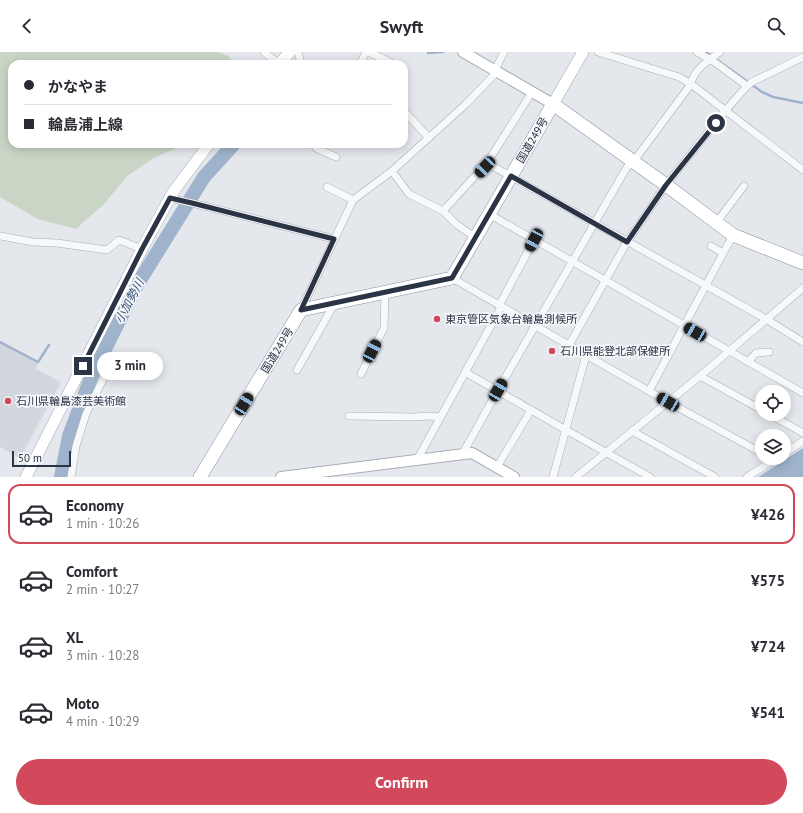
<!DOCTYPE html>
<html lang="en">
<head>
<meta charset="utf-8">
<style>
  :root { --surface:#fff; --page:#f7f7f7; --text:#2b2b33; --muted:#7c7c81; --line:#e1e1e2; --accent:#d1495b }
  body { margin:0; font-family:"PT Sans","Noto Sans JP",sans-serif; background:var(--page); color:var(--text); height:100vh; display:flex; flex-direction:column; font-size:15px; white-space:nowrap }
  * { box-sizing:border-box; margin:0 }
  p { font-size:13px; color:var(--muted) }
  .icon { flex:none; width:22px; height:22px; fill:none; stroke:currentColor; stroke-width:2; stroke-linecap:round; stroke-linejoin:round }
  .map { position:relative; height:425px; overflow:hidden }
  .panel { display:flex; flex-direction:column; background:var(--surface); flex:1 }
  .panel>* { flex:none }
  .banner { position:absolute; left:8px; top:8px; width:400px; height:88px; border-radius:12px; box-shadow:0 2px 10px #0003; display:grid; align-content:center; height:88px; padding:0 16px; background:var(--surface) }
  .fabs { position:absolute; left:755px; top:333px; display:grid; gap:8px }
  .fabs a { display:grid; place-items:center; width:36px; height:36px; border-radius:50%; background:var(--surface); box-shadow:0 2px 10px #0003; font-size:20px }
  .scale { position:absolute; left:12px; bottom:10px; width:59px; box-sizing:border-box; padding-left:4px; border:2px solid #2b3445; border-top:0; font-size:11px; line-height:14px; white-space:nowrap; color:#2b3445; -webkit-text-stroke:3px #f4f6f9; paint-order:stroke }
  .end { position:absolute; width:18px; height:18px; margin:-9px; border:5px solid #2b3445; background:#fff; box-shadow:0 0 0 2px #fff }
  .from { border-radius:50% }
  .bubble { position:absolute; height:28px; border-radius:14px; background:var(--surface); box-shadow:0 2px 10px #0003; font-size:13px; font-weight:700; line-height:28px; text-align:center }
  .car { position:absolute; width:12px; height:24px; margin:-12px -6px; border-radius:5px; box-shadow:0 0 3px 1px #0007; background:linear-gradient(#222 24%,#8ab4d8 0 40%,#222 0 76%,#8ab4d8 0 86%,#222 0) }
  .banner b { display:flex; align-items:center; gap:14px; height:38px; font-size:15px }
  .banner b+b { border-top:1px solid var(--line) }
  .banner i { width:10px; height:10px; background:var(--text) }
  ul { padding:7px 0 0; list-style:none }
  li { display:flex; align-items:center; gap:12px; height:60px; margin:0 8px 6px; padding:0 8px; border:2px solid transparent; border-radius:12px }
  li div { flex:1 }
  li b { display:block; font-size:15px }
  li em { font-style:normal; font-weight:700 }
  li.on { border-color:var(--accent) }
  li>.icon { width:36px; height:36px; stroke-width:1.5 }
  .button { display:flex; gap:8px; margin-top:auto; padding:8px 16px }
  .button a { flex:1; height:46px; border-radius:24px; background:var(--accent); color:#fff; font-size:16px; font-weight:700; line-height:46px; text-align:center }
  header { display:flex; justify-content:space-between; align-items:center; height:52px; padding:0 16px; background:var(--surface); font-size:18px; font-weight:700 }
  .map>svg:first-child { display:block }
  .built { fill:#d2d6de }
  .green { fill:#c9d6c5 }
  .water { fill:#9fb4cc }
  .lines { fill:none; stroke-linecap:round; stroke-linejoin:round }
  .stream { stroke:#9fb4cc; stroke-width:2.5 }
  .river { stroke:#9fb4cc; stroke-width:14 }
  .street-casing { stroke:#a9aeb7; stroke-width:8 }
  .secondary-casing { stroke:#a9aeb7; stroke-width:12 }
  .primary-casing { stroke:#a3abb8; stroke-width:12 }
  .highway-casing { stroke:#8b94a3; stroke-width:14 }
  .street { stroke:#f7f8fa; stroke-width:7 }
  .secondary { stroke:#fff; stroke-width:10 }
  .primary { stroke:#fff; stroke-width:11 }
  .highway { stroke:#fff; stroke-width:13 }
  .route { stroke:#2b3445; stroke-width:5 }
  .poi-dot { fill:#d1495b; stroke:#f4f6f9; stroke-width:1.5 }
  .labels { text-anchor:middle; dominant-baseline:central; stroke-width:3.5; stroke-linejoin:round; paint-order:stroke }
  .street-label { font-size:11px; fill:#2b3445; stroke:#f4f6f9 }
  .poi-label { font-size:11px; fill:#2b3445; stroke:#f4f6f9; text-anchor:start }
  .water-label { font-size:12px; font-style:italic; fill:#34527a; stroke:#f4f6f9 }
</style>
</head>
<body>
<header><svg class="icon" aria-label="back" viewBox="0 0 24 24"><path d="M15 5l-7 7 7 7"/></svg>Swyft<svg class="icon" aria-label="search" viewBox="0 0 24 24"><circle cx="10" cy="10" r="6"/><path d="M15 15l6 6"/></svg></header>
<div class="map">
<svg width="803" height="425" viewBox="0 0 803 425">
  <rect width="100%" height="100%" fill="#e4e7ec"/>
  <polygon class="built" points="0,291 38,311 36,317 61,330 20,406 0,395"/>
  <polygon class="green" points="0,0 218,0 228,4 234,12 12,12 12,92 185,92 154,106 127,124 105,151 76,177 38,167 0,145"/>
  <polygon class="water" points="803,396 803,425 758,425"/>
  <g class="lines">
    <g class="stream">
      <polyline points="706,0 762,40 773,45 803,51"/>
      <polyline points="428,1 443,0"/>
      <polyline points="0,290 38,310 49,293"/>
    </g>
    <polyline class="river" points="61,425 69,384 92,323 137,233 204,125 234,92"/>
    <g class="street-casing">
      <g id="street">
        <polyline points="264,0 279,12"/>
        <polyline points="298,0 301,12"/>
        <polyline points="369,0 394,12"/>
        <polyline points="598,0 679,25 691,32 803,118"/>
        <polyline points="697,0 713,9 747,34"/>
        <polyline points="360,12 366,0"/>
        <polyline points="404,59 429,86"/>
        <polyline points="316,96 336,105"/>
        <polyline points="487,111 766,267 803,290"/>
        <polyline points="392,119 409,142 443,159 456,172 476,186"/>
        <polyline points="327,135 353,148"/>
        <polyline points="170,146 192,151 334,187"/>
        <polyline points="443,159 487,111 532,40"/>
        <polyline points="489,162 803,341"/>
        <polyline points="716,171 744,134"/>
        <polyline points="0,184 33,190 57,191 107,198 119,188 142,197"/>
        <polyline points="711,194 723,201"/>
        <polyline points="452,226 668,350 762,401"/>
        <polyline points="301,258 353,148 392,119 466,52 493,24 497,14 504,0"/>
        <polyline points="569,293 627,190 666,133 725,59 747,34 752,30 803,5"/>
        <polyline points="748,310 756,301 769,300"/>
        <polyline points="297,318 335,251"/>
        <polyline points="465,320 566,378 650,425"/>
        <polyline points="361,322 384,276 385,241"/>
        <polyline points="700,324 762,358"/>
        <polyline points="649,339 733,183"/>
        <polyline points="769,362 803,381"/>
        <polyline points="349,364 413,365 430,364 440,365"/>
        <polyline points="632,379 715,425"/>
        <path d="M463 401 498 338 627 115 634 109 691 32C693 18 709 8 720 0"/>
        <polyline points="784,402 803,389"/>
        <polyline points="417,408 500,257 500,252 534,188"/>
        <polyline points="497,415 531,358"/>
        <polyline points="71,425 76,394 86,362 111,311"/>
        <polyline points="553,425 586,303"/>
        <polyline points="576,425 700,324 803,236"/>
        <polyline points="747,425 777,406"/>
      </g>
    </g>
    <g class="secondary-casing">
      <g id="secondary">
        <polyline points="463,0 553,52"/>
        <polyline points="281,425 472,401 514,425"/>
      </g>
    </g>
    <g class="primary-casing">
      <g id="primary">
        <polyline points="279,12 290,0"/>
        <polyline points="553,52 583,0"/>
        <polyline points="26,425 142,197 173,140 209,92"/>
      </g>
    </g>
    <g class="highway-casing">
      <polyline id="highway" points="200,425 301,258 452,226 553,52 666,133 733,183 803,211"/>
    </g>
    <use href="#street" class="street"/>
    <use href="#secondary" class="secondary"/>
    <use href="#primary" class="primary"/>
    <use href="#highway" class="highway"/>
  </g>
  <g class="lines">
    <polyline class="route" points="83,314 142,197 170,146 192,151 334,187 301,258 452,226 511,124 627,190 666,133 716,71"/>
  </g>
  <g class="poi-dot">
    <circle cx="437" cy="267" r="4"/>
    <circle cx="552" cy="299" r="4"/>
    <circle cx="8" cy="349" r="4"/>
  </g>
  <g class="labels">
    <g class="street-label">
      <text transform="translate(532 88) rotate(-60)">国道249号</text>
      <text transform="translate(277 298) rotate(-59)">国道249号</text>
    </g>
    <g class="poi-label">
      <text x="445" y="267">東京管区気象台輪島測候所</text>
      <text x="560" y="299">石川県能登北部保健所</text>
      <text x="16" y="349">石川県輪島漆芸美術館</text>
    </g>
    <g class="water-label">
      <text transform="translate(129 249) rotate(-62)">小加勢川</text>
    </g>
  </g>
</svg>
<div class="fabs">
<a><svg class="icon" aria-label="locate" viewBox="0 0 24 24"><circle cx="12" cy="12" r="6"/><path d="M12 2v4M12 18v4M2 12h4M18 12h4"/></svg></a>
<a><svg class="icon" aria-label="layers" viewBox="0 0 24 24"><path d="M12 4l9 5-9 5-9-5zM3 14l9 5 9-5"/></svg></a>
</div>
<div class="scale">50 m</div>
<i class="end from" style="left:716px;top:71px"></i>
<i class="end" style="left:83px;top:314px"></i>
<div class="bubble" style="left:97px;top:300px;width:66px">3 min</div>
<i class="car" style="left:485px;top:115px;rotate:223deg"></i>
<i class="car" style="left:534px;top:188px;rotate:208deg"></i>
<i class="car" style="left:695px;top:280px;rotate:300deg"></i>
<i class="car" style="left:372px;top:299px;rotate:27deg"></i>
<i class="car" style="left:498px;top:338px;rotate:30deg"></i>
<i class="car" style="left:668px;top:350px;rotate:300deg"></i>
<i class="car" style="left:244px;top:352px;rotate:31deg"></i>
<div class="banner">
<b><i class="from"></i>かなやま</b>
<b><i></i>輪島浦上線</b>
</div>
</div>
<section class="panel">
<ul>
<li class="on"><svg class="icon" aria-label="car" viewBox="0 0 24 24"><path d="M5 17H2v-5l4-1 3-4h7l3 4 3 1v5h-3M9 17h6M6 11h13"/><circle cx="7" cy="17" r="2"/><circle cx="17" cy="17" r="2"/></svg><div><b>Economy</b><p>1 min · 10:26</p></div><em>¥426</em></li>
<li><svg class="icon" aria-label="car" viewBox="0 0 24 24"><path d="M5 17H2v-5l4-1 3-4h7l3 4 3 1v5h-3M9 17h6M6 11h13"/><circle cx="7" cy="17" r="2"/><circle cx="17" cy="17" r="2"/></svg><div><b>Comfort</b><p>2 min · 10:27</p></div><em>¥575</em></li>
<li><svg class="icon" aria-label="car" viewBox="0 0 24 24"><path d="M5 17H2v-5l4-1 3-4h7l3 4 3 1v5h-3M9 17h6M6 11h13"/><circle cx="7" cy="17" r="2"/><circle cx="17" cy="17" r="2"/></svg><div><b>XL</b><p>3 min · 10:28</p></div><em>¥724</em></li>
<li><svg class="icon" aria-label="car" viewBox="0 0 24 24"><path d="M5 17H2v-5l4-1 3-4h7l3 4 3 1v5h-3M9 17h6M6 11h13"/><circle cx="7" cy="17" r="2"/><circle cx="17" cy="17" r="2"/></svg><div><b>Moto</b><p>4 min · 10:29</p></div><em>¥541</em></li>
</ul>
<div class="button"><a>Confirm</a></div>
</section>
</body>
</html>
